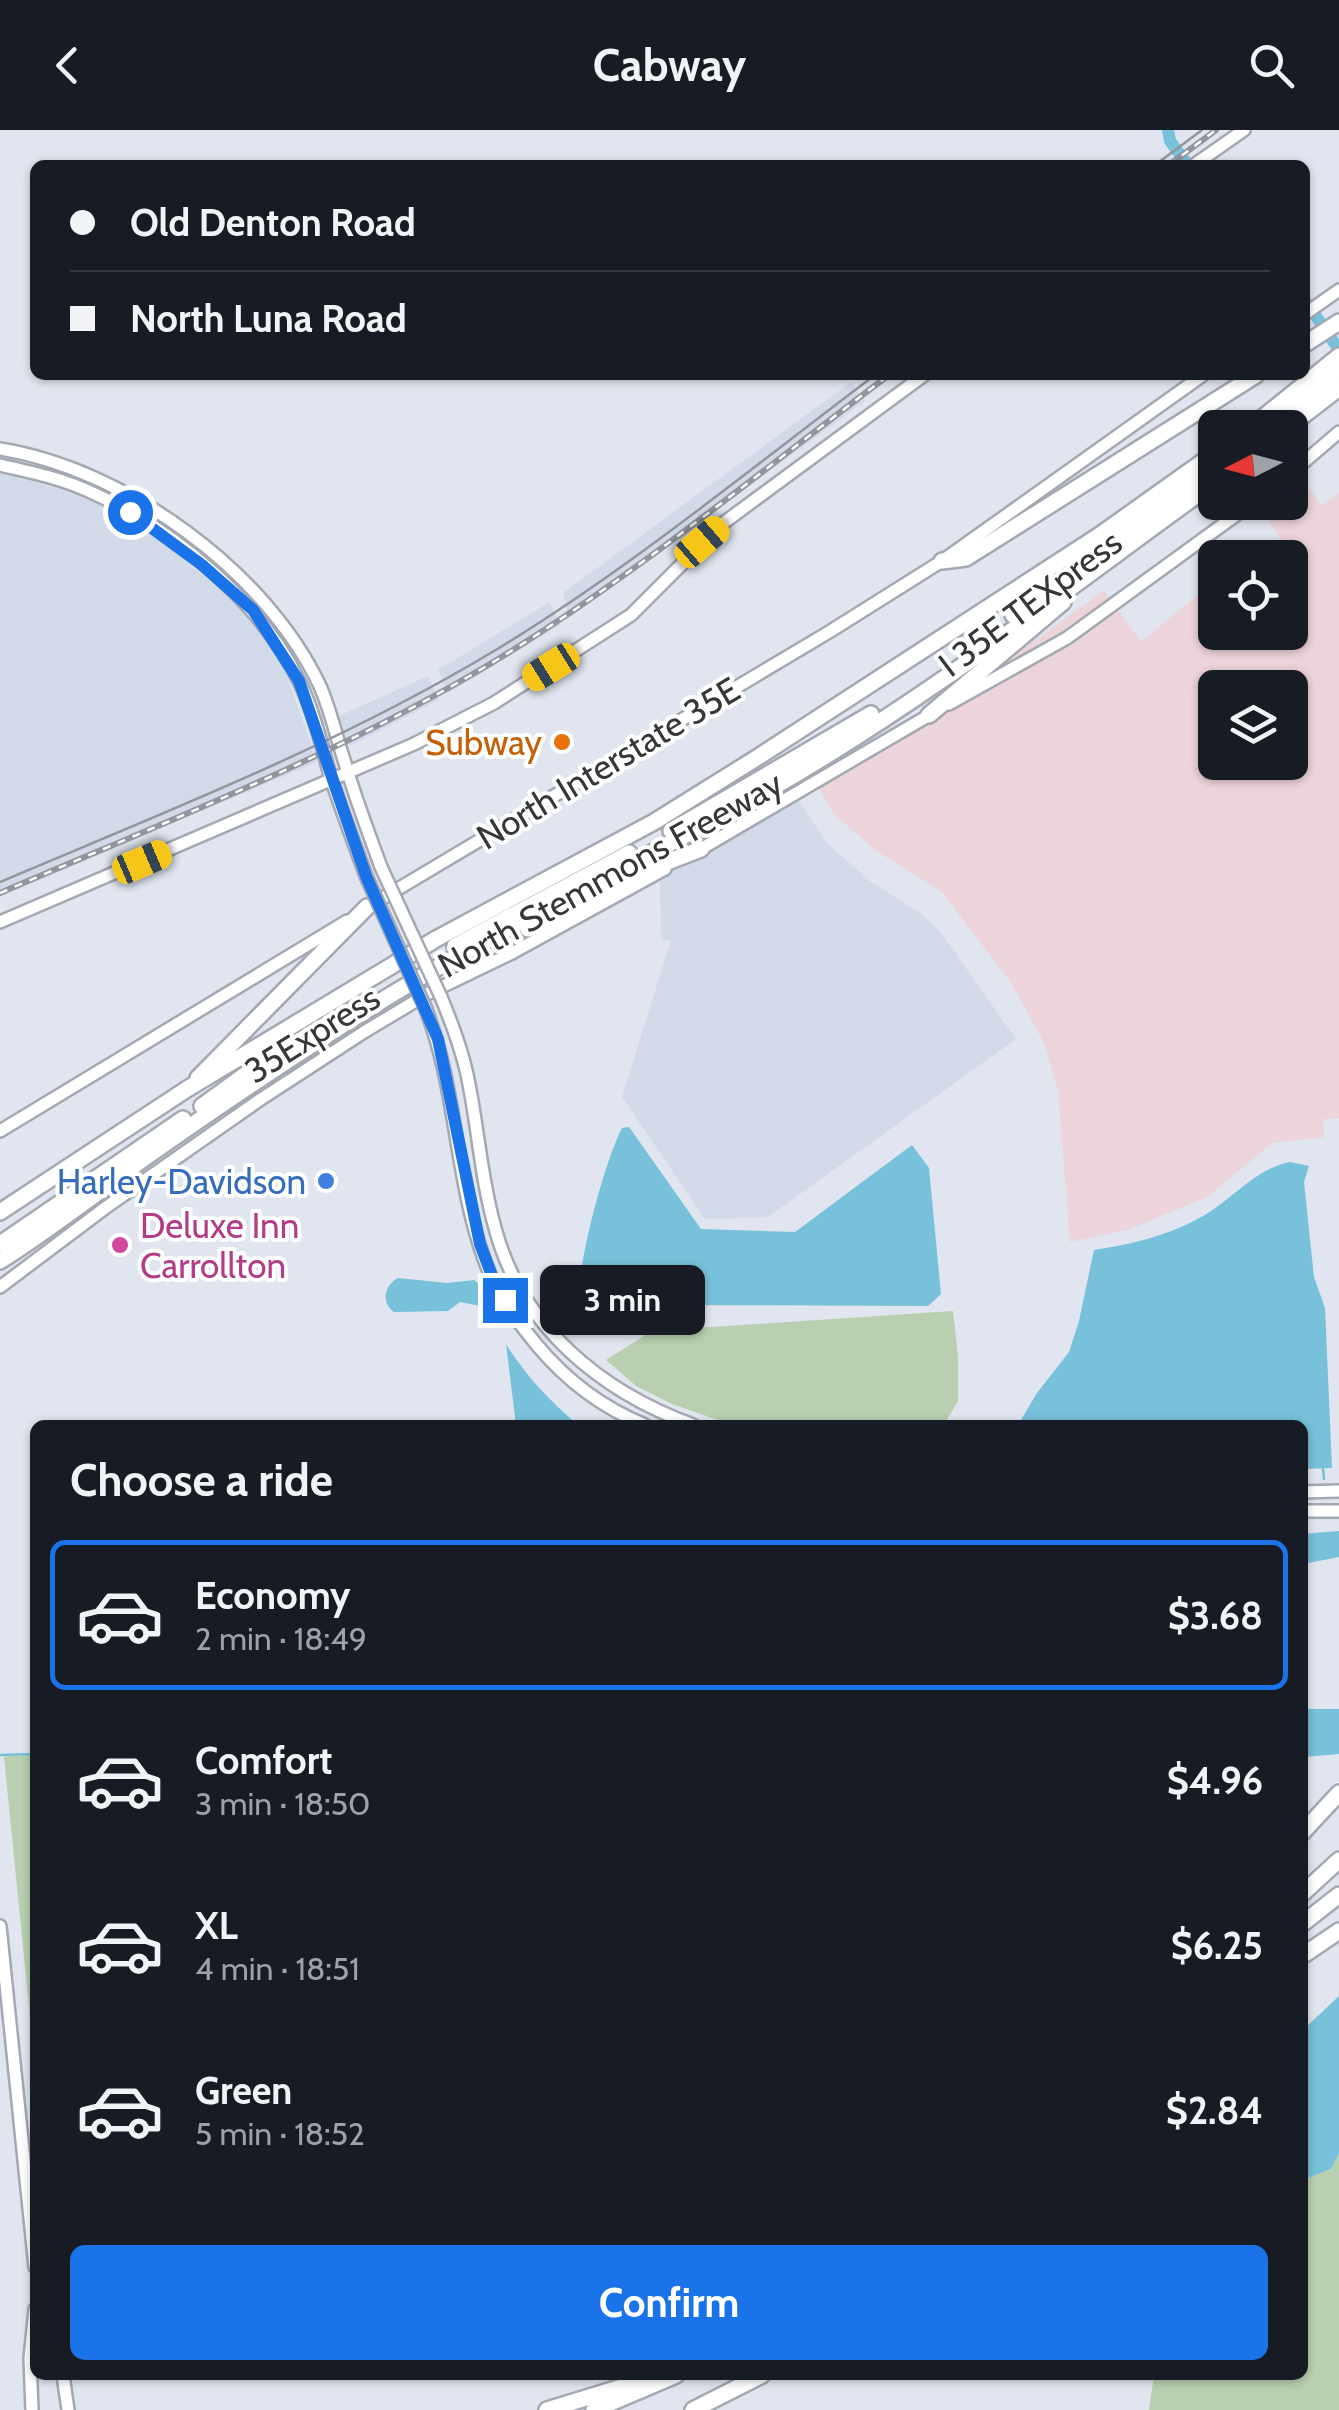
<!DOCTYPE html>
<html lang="en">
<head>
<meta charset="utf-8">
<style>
  :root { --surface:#171b24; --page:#20242c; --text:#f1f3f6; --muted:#9ea1a6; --line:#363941; --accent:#1a73e8 }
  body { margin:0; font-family:Cabin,sans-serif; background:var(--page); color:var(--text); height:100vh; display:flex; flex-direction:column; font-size:38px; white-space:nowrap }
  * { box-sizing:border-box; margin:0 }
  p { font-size:32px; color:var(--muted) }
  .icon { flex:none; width:55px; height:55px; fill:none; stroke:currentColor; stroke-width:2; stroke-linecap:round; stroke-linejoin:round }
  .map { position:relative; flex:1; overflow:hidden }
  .panel { position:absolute; left:30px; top:1290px; width:1278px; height:960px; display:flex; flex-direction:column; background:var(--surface); border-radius:15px; box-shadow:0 2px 8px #0004 }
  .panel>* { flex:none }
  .hud { position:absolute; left:30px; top:30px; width:1280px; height:220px; border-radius:15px; box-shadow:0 2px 8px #0004; display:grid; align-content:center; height:220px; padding:0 40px; background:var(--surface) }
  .needle { width:65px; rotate:264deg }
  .fabs { position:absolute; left:1198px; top:280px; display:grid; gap:20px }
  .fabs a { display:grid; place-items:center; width:110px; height:110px; border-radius:15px; background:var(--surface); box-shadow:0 2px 8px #0004; font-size:50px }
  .end { position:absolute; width:45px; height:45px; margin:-22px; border:12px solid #1a73e8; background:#fff; box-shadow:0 0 0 5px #fff }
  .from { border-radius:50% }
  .bubble { position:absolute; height:70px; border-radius:15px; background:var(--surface); box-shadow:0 2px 8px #0004; font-size:32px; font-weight:800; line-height:70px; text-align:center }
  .car { position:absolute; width:30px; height:60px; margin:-30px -15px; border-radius:12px; box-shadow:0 0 8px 2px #0007; background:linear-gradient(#f5c518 24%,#345 0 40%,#f5c518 0 76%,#345 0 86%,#f5c518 0) }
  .hud b { display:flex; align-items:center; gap:35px; height:95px; font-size:38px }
  .hud b+b { border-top:2px solid var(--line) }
  .hud i { width:25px; height:25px; background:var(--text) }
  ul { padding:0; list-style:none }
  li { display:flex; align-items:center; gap:30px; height:150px; margin:0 20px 15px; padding:0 20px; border:5px solid transparent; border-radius:15px }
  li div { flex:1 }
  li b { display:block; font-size:38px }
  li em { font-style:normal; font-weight:800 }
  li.on { border-color:var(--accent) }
  li>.icon { width:90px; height:90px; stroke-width:1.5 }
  h2 { padding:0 40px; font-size:45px; line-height:120px }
  .button { display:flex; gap:20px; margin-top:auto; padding:20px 40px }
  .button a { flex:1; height:115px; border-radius:15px; background:var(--accent); color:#fff; font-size:40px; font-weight:800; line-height:115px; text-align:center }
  header { display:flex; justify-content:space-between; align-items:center; height:130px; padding:0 40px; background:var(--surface); font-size:45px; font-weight:800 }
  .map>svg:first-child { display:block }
  .built { fill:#d2daea }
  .industrial { fill:#edd3da; fill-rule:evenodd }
  .green { fill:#b8d0af }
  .water { fill:#77c1da }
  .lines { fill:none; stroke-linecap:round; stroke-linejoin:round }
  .stream { stroke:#77c1da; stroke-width:2.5 }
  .river { stroke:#77c1da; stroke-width:12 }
  .secondary-casing { stroke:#a4a8b2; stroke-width:16 }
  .highway-casing { stroke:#a4a8b2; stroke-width:20 }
  .secondary { stroke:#fff; stroke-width:11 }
  .highway { stroke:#fff; stroke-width:15 }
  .tram { stroke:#92959d; stroke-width:2.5 }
  .rail-casing { stroke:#92959d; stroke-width:6 }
  .rail { stroke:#fff; stroke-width:2.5; stroke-dasharray:8; stroke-linecap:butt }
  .secondary-bridge-casing { stroke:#a4a8b2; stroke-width:16; stroke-linecap:butt }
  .secondary-bridge { stroke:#fff; stroke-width:11 }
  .route { stroke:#1a73e8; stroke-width:12 }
  .food-dot { fill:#e8710a; stroke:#fff; stroke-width:4 }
  .shop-dot { fill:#3f7fe0; stroke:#fff; stroke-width:4 }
  .hotel-dot { fill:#d1479c; stroke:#fff; stroke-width:4 }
  .labels { text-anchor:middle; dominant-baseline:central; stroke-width:8; stroke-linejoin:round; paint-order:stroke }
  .street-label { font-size:35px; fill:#36373b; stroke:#fff }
  .food-label { font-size:35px; fill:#c56008; stroke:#fff; text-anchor:end }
  .shop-label { font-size:35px; fill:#366cbe; stroke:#fff; text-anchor:end }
  .hotel-label { font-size:35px; fill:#b23c85; stroke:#fff; text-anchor:start }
</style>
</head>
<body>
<header><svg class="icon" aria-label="back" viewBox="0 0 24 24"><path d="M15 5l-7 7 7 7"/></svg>Cabway<svg class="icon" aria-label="search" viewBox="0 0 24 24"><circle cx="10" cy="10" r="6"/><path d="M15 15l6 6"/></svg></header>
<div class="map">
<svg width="1339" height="2280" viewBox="0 0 1339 2280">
  <rect width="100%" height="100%" fill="#e0e5ef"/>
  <g class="built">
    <polygon points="851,252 865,271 569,488 563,463"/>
    <polygon points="0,344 30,350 99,373 161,411 222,461 264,503 287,546 317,632 0,767"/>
    <polygon points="550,472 560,495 448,563 438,540"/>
    <polygon points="428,546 439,570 350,616 339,586"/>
    <polygon points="782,647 828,714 870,751 920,783 939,800 1016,909 768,1087 705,1089 622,967 671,810 661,809 659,717"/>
  </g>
  <path class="industrial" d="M1306 354 1322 376 1339 363V988L1323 989 1324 1007 1272 1013 1207 1067 1130 1099 1070 1112 1058 960 1044 913 1012 854 941 761 875 720 833 683 819 657 847 643 1104 461 1141 512 1198 465 1210 478 1215 475V502H1290V428L1273 427 1285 417 1266 387 1284 373 1290 372V367ZM1215 558H1290V632H1215Z"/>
  <g class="green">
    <polygon points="953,1181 958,1226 958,1271 944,1295 732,1295 672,1274 636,1256 606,1230 652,1201"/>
    <polygon points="35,1622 35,1937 4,1627"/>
    <polygon points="1339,2023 1339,2280 1149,2280 1154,2245 1302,2245 1303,2050 1331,2039"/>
  </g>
  <g class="water">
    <path d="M629 997 701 1099 795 1102 912 1015 929 1038 941 1164 928 1176 675 1175 590 1189 580 1186C571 1152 605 1030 622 998Z"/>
    <path d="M1290 1032 1309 1036 1304 1052 1314 1147 1325 1178 1332 1338 1303 1339 1302 1295H1018L1037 1263 1069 1222 1079 1191 1094 1120C1134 1114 1170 1105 1205 1085 1234 1068 1255 1039 1290 1032Z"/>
    <path d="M398 1148 447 1153 474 1150 481 1156 484 1173 480 1176 460 1172 448 1181 394 1182C381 1173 384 1155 398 1148Z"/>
    <path d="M506 1214C526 1246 549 1270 578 1295H516Z"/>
    <polygon points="1339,1401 1339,1427 1303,1434 1303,1404"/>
    <polygon points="1302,1579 1339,1579 1339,1624 1303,1627"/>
    <polygon points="1339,1866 1339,2023 1331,2039 1303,2050 1303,1900"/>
  </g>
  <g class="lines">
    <g class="stream">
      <polyline points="1323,1339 1324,1349"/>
      <polyline points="0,1625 35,1624"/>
    </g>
    <g class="river">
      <polyline points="1168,0 1170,11 1188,35"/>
      <path d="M1305 171C1318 187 1326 203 1339 219"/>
    </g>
    <g class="secondary-casing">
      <g id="secondary">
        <polyline points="1194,35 1244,0"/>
        <polyline points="1305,184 1339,160"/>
        <path d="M0 319C125 339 266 441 320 556 331 581 337 610 346 636 356 670 369 704 381 737"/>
        <path d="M0 335C32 342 64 349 95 364 174 400 261 472 299 551 314 581 321 614 330 645 341 679 354 713 366 746"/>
        <polyline points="1290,344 1339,302"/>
        <polyline points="949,574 1067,508 1254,372"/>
        <polyline points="694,723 933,583"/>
        <polyline points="371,775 829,502 942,431 1203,245"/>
        <polyline points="0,792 414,614 494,573 631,485 722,394 924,245"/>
        <path d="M441 867C451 891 460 915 466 940 478 992 480 1046 495 1098 521 1196 600 1261 693 1295"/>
        <path d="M425 877C460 965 454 1065 493 1151 504 1174 520 1194 536 1214 565 1249 603 1278 645 1295"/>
        <polyline points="0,1001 347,791"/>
        <polyline points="0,1157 105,1078 261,969 364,902 429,863 512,823 665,739"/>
        <polyline points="1302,1362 1339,1361"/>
        <polyline points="1302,1381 1339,1381"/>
        <polyline points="0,1796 35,2137"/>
        <polyline points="63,2245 68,2280"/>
        <polyline points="32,2280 30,2228 35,2179"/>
      </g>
    </g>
    <g class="highway-casing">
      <g id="highway">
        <polyline points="1305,214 1339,192"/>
        <polyline points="1292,280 1339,241"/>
        <polyline points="1250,298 1339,226"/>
        <polyline points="1287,298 1339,258"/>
        <polyline points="942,431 966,428 1256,245"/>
        <polyline points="1013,485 1215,335"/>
        <polyline points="929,585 1063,472"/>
        <polyline points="671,701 871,584"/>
        <polyline points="528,799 639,743 701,719"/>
        <polyline points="455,816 629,723"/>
        <polyline points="198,948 367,777"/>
        <polyline points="202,976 253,939 329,893"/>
        <polyline points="0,1082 187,959 436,809 654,692 755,629 1100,405 1215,323"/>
        <polyline points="0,1114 183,989"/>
        <path d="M0 1131C49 1100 95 1064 142 1030 220 975 300 921 381 871 506 794 639 733 767 661 925 571 1068 458 1215 352"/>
        <polyline points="1302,1703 1339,1663"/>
        <polyline points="1302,1764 1339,1730"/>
        <polyline points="1302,1794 1339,1765"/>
        <polyline points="1302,1826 1339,1801"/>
        <polyline points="547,2280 661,2245"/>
        <polyline points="594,2280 676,2245"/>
        <polyline points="693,2280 762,2245"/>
      </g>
    </g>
    <use href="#secondary" class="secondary"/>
    <use href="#highway" class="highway"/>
    <g class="tram">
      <polyline points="1155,35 1202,0"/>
      <path d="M0 752C167 681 338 615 494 521 628 440 750 339 875 245"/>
    </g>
    <g class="rail-casing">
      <g id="rail">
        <polyline points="1169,35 1216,0"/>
        <path d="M0 763C167 691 339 625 495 531 633 447 760 342 889 245"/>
      </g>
    </g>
    <use href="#rail" class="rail"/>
    <g class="secondary-bridge-casing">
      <g id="secondary-bridge">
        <polyline points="381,737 441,867"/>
        <polyline points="366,746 425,877"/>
      </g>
    </g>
    <use href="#secondary-bridge" class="secondary-bridge"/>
  </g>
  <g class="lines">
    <polyline class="route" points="130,382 202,435 253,480 299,551 366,746 438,909 480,1114 494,1151 505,1170"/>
  </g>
  <circle class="food-dot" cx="562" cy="612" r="10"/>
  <circle class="shop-dot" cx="326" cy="1051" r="10"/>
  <circle class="hotel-dot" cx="120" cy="1115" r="10"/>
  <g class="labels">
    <g class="street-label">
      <text transform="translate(1030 473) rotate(-37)">I 35E TEXpress</text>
      <text transform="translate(608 633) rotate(-31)">North Interstate 35E</text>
      <text transform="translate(610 744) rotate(-29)">North Stemmons Freeway</text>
      <text transform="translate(312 904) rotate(-32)">35Express</text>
    </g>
    <g class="food-label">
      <text x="542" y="612">Subway</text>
    </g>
    <g class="shop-label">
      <text x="306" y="1051">Harley-Davidson</text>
    </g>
    <g class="hotel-label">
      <text x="140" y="1095">Deluxe Inn<tspan x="140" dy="40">Carrollton</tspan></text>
    </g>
  </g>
</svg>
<div class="fabs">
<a><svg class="needle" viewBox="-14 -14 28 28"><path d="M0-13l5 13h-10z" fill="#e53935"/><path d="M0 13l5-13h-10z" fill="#9ea1a6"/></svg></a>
<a><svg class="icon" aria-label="locate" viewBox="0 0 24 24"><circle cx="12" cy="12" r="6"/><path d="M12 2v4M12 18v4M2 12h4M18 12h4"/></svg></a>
<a><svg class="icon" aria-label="layers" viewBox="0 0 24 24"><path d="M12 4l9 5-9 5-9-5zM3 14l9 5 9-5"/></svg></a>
</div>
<i class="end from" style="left:130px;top:382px"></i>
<i class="end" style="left:505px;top:1170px"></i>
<div class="bubble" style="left:540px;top:1135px;width:165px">3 min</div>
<i class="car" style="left:702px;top:412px;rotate:49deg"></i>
<i class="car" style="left:551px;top:537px;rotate:238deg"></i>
<i class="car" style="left:142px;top:732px;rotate:67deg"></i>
<div class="hud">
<b><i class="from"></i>Old Denton Road</b>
<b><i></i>North Luna Road</b>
</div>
<section class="panel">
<h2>Choose a ride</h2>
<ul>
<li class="on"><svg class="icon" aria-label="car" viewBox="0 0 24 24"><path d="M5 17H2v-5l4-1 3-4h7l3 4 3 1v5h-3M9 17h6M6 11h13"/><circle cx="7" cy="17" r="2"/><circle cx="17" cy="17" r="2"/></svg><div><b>Economy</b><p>2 min · 18:49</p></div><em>$3.68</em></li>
<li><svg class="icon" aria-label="car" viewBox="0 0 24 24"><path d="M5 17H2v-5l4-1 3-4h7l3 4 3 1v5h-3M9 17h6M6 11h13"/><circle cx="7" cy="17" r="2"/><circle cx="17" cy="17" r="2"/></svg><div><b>Comfort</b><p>3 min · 18:50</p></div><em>$4.96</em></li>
<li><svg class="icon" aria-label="car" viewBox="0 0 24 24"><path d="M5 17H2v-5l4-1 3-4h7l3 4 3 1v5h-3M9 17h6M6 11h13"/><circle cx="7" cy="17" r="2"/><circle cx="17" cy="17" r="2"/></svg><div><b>XL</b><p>4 min · 18:51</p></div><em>$6.25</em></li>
<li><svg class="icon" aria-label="car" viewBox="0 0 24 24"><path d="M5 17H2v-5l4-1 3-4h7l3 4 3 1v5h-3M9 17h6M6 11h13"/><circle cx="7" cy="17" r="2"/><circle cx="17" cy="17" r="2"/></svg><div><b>Green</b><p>5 min · 18:52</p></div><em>$2.84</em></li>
</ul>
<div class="button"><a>Confirm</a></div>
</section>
</div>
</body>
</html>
